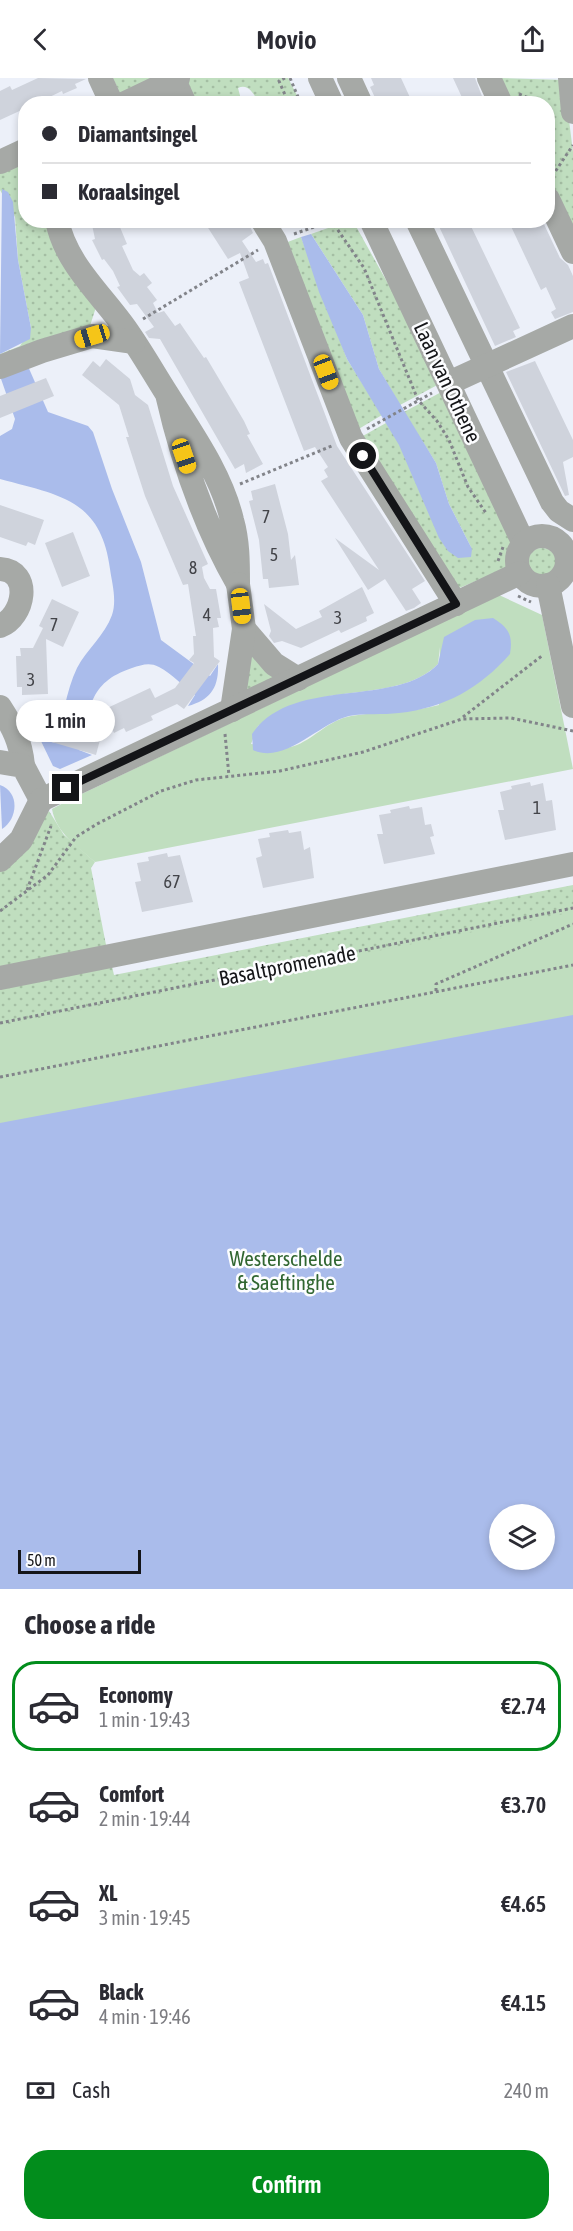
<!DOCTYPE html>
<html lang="en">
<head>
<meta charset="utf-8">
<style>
  :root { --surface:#fff; --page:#f2f2f3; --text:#2b2b33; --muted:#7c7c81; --line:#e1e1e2; --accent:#028d1c }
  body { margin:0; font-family:"Asap Condensed",sans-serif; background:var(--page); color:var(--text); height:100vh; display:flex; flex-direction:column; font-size:22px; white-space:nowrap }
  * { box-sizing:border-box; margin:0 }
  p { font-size:20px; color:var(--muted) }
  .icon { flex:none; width:33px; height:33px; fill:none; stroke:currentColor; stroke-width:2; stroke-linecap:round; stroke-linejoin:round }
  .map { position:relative; height:1511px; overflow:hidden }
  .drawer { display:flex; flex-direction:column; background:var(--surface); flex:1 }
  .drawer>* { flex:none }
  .banner { position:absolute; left:18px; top:18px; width:537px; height:132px; border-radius:24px; box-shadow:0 3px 9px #0003; display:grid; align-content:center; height:132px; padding:0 24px; background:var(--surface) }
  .controls { position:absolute; left:489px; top:1426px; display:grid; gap:12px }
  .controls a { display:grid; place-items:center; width:66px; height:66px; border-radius:50%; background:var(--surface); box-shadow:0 3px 9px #0003; font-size:30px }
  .scale { position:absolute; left:18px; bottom:15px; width:123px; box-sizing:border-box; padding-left:6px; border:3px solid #141518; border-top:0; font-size:16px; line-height:21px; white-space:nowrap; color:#141518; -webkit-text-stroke:4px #fcfdff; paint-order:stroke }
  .end { position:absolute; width:27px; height:27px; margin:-14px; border:8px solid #141518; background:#fff; box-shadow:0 0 0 3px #fff }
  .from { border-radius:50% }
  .bubble { position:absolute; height:42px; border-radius:21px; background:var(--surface); box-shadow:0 3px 9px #0003; font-size:20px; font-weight:600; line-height:42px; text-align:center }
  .car { position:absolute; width:18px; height:36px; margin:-18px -9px; border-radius:8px; box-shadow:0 0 4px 2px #0007; background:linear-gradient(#f5c518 24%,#345 0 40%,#f5c518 0 76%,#345 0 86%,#f5c518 0) }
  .banner b { display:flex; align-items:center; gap:21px; height:57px; font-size:22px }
  .banner b+b { border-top:2px solid var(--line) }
  .banner i { width:15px; height:15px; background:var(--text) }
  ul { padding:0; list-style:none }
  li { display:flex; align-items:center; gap:18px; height:90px; margin:0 12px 9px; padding:0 12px; border:3px solid transparent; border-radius:24px }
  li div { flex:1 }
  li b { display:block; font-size:22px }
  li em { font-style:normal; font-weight:600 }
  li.current { border-color:var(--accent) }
  li>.icon { width:54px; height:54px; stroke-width:1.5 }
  h2 { padding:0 24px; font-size:27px; line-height:72px }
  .pay { display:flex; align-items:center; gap:15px; height:66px; padding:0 24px; font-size:22px }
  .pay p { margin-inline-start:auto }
  .action { display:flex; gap:12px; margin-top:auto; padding:12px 24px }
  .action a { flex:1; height:69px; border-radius:24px; background:var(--accent); color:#fff; font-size:24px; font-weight:600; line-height:69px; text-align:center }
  header { display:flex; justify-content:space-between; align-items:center; height:78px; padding:0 24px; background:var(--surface); font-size:27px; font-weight:600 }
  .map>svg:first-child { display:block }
  .grass { fill:url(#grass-dots) }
  .green { fill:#c0debf; fill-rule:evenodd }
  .water { fill:#aabceb; fill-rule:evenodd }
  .building { fill:#cfd3dc }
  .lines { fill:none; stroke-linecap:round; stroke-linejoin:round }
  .path { stroke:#82848a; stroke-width:3; stroke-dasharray:3 3; stroke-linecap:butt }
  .minor { stroke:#a6a9a6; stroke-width:24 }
  .route { stroke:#141518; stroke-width:8 }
  .labels { text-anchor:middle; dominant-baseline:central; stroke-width:5; stroke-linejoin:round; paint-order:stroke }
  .number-label { font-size:18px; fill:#434449 }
  .street-label { font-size:21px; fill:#141518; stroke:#fcfdff }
  .park-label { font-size:21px; fill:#306631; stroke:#fcfdff }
</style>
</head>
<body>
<header><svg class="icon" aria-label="back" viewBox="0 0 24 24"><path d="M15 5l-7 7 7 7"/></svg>Movio<svg class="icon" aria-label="share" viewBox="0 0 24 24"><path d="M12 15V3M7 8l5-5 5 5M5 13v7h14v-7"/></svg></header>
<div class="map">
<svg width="573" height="1511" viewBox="0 0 573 1511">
  <defs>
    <pattern id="grass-dots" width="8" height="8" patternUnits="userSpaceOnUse" patternTransform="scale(1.5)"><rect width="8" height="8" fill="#c0debf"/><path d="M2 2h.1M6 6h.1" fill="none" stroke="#a4bea3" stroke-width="1.8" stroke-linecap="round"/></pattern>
  </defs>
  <rect width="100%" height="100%" fill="#ecf0f9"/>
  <g class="grass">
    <polygon points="113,0 161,0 122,20"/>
    <path d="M190 0H288L301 25H259C254 17 249 5 238 10L242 25H195L181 5Z"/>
    <polygon points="499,0 564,2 573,74 573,157 548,103 548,26 511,25"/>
    <polygon points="25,82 26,142 52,143 96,229 90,248 0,284 0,276 20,268 31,250 18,182 15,139 0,112 0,94"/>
    <polygon points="348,143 353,143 443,304 400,327 379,291 363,237 311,156"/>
    <polygon points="301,159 347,281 382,337 357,352 285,165"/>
    <polygon points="447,311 514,469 507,490 457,511 361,359 386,345 472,471 449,426 436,385 404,334"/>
    <circle cx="542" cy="484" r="14"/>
    <polygon points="244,570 282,596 239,617"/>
    <polygon points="49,733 64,757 95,784 91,790 107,872 0,894 0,792"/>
    <polygon points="573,807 573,842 0,995 0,906 111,884 114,897"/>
  </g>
  <g class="green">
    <path d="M499 517 542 537 573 691 95 784C78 769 56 755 52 731L69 722ZM440 569 439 627C410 635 380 633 351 638 329 642 316 659 297 667 283 673 266 668 251 666L258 648C276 639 296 626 316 621 354 611 409 616 438 586Z"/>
    <path d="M573 834V1511H0V948ZM500 1437H544V1482H500Z"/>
  </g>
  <g class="water">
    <polygon points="2,111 8,114 13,124 18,182 31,250 30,261 0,276"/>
    <polygon points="311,156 363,237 379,291 436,385 449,426 472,471 471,479 458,480 448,473 439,460 399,367 347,281 319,214 301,159"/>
    <path d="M27 286 48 334 88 348 93 354 112 411 141 484 161 562 210 598 218 586C219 610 210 622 188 628L195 617C183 608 172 596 159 589 149 584 142 587 132 590 87 605 91 631 79 672L92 677 60 691 53 688 40 661 55 665C63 641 66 613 77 590 87 571 105 557 112 537 117 522 112 505 110 491 101 421 59 417 0 401V358L12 351 15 341 0 298Z"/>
    <path d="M493 540C509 550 513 557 510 576 480 610 445 630 399 635 383 637 365 635 349 638 319 645 285 687 253 672L252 656C292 597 395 631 438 586L444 559 475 542Z"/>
    <path d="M0 707C20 714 18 741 2 751Z"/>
    <path d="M573 937V1511H0V1045ZM500 1437H544V1482H500Z"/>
  </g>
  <g class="building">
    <polygon points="38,0 86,1 75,6 77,10 63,16 62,13 35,26 26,26 26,30 0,42 0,13 10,8 12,12"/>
    <polygon points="371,0 401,0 413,26 378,26 370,9 374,7"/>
    <polygon points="453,0 475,0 485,26 465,26"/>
    <polygon points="91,142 117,142 127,166 122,168 133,192 140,198 144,195 152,205 147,209 157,222 153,225 158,235 164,233 175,248 180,245 204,280 206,279 244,343 250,356 247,357 263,386 246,395 244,386 235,391 160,261 149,260 145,254 154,249 137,226 130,227 117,209 120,208 113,193 104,181 102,182 92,162 95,161"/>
    <polygon points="203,142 248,144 253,155 242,163 256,184 263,181 265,186 268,185 337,368 425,503 412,511 421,525 414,530 406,533 385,501 368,512 335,460 379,492 321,403 328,399 324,392 328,389 315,369 304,373 239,204 249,200 240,175 228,181"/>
    <polygon points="436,142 468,142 520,250 513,253 516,259 495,268"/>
    <polygon points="508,142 542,142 560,180 568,187 573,198 573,234 555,241 551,234 556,231 546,209 541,212"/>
    <polygon points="106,281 130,301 135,317 148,327 173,408 208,486 202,489 204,500 210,511 216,511 221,540 217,540 219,549 213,550 214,579 220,583 184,631 177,626 151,638 153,642 126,654 124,650 114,655 103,632 150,610 155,620 175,610 194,585 189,582 194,576 193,558 196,558 188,506 183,507 145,418 126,359 129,359 119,327 82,297 93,283 100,289"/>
    <polygon points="535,283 573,362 573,379 563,384 569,417 565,418 506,294"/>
    <polygon points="46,300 54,318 0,340 0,318"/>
    <polygon points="275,406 288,456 291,482 295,477 299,507 269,510 268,501 263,501 259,462 249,423 253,422 251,413"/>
    <polygon points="0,427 44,442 35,467 28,464 26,468 0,459"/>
    <polygon points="73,454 90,498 62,509 45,465"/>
    <polygon points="362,509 374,535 366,539 367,543 341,555 339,552 301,570 282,563 274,565 269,558 271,553 264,526 296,551 322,539 319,533"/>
    <polygon points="52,521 79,534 63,569 46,561 48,616 22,617 22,609 17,609 16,578 21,578 20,570 33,570 43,550 39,548"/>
    <polygon points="44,641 101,658 96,677 38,660"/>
    <polygon points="530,704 531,708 543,705 546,723 552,722 556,752 505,762 498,732 504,732 500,714 512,711 511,708"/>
    <polygon points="409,728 410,731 422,729 425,747 431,746 434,758 430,759 435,776 384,786 377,756 383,756 379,737 391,735 390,732"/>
    <polygon points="288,752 289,755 301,753 304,772 310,769 314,800 263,810 256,780 262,778 258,761 270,759 269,755"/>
    <polygon points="167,775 168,779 180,777 193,824 142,834 135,804 141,803 137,785 149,783 148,779"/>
  </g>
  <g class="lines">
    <g class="path">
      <polyline points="285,0 279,3 289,26"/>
      <polyline points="290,0 301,26"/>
      <polyline points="519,16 543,26"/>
      <polyline points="549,103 573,67"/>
      <polyline points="331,142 364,190 418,322 437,343 449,362 468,409 486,435"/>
      <polyline points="294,156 334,142"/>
      <polyline points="143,241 258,172"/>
      <polyline points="367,351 432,315"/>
      <polyline points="240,406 334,367"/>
      <polyline points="498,483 503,469"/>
      <polyline points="518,518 531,524"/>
      <polyline points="463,639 543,577"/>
      <polyline points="225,656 229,698"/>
      <polyline points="27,812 51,748"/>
      <polyline points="0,833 48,797 76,759 97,746 161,713 196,702 280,693 363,674 462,641 511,640 573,653"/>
      <polyline points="436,913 436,906 573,846"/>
      <polyline points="0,945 573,830"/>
      <polyline points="0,999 573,887"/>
    </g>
    <g class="minor">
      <polyline points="100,0 112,26"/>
      <polyline points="320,0 332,26"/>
      <polyline points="349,0 361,26"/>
      <polyline points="489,0 501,26"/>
      <polyline points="570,0 573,34"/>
      <polyline points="174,2 185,26"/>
      <polyline points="123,26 178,0"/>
      <polyline points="0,84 26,72"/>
      <polyline points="548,121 573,174"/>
      <path d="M57 142C65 185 101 216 125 250 140 271 153 294 167 316 192 356 221 396 232 442 238 463 238 484 238 506 204 447 182 382 167 316"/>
      <polyline points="262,142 275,163 351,360 456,526"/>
      <polyline points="371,142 524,466"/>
      <polyline points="417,142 552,424 559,433 573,442"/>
      <polyline points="0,289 42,273 92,258 134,264"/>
      <polyline points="449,305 573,248"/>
      <circle cx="542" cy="483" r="25"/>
      <path d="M0 491C33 493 24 539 0 548"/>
      <polyline points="548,507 573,628"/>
      <polyline points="244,551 274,586 298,601"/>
      <path d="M0 629C13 649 21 664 23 688"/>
      <polyline points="232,632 244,551 238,506"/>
      <polyline points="0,684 23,688 41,722"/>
      <polyline points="41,722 520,495"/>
      <polyline points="0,782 21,762 41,722"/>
      <polyline points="0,900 573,786"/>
    </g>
  </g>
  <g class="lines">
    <polyline class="route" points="66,710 456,526 363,378"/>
  </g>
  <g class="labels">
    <g class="number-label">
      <text x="266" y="438">7</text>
      <text x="274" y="476">5</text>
      <text x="193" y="489">8</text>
      <text x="207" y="536">4</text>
      <text x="338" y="539">3</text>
      <text x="54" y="546">7</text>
      <text x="31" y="601">3</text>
      <text x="537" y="729">1</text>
      <text x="172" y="803">67</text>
    </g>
    <g class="street-label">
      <text transform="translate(448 304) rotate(65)">Laan van Othene</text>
      <text transform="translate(287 887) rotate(-11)">Basaltpromenade</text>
    </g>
    <g class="park-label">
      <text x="286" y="1180">Westerschelde<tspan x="286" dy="24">&amp; Saeftinghe</tspan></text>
    </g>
  </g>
</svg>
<div class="controls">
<a><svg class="icon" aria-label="layers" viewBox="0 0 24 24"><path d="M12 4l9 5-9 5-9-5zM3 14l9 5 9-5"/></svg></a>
</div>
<div class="scale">50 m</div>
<i class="end from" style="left:363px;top:378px"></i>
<i class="end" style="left:66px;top:710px"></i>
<div class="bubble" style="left:16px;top:622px;width:99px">1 min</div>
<i class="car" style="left:92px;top:258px;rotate:253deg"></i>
<i class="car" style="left:326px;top:294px;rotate:159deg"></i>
<i class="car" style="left:184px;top:378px;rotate:161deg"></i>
<i class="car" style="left:241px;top:528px;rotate:173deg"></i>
<div class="banner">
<b><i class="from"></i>Diamantsingel</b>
<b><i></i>Koraalsingel</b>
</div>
</div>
<section class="drawer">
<h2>Choose a ride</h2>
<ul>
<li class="current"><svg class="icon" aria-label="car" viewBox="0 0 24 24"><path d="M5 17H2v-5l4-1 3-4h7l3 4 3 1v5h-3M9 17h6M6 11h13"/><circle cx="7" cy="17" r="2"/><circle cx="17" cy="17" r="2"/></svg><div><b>Economy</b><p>1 min · 19:43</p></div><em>€2.74</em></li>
<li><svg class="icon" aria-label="car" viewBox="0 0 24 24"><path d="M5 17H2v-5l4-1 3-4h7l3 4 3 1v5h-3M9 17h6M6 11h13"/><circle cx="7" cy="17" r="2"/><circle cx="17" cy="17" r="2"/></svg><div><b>Comfort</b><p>2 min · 19:44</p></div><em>€3.70</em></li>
<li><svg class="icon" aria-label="car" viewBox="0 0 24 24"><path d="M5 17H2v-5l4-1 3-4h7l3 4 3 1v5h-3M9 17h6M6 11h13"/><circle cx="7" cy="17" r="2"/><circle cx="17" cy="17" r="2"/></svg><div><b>XL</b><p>3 min · 19:45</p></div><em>€4.65</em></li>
<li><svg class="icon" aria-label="car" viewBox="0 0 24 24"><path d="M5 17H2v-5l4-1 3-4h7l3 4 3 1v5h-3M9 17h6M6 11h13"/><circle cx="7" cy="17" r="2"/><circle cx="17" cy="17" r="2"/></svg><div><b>Black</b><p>4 min · 19:46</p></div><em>€4.15</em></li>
</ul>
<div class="pay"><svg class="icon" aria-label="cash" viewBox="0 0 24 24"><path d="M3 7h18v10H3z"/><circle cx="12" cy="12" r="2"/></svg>Cash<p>240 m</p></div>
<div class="action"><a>Confirm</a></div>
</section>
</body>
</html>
